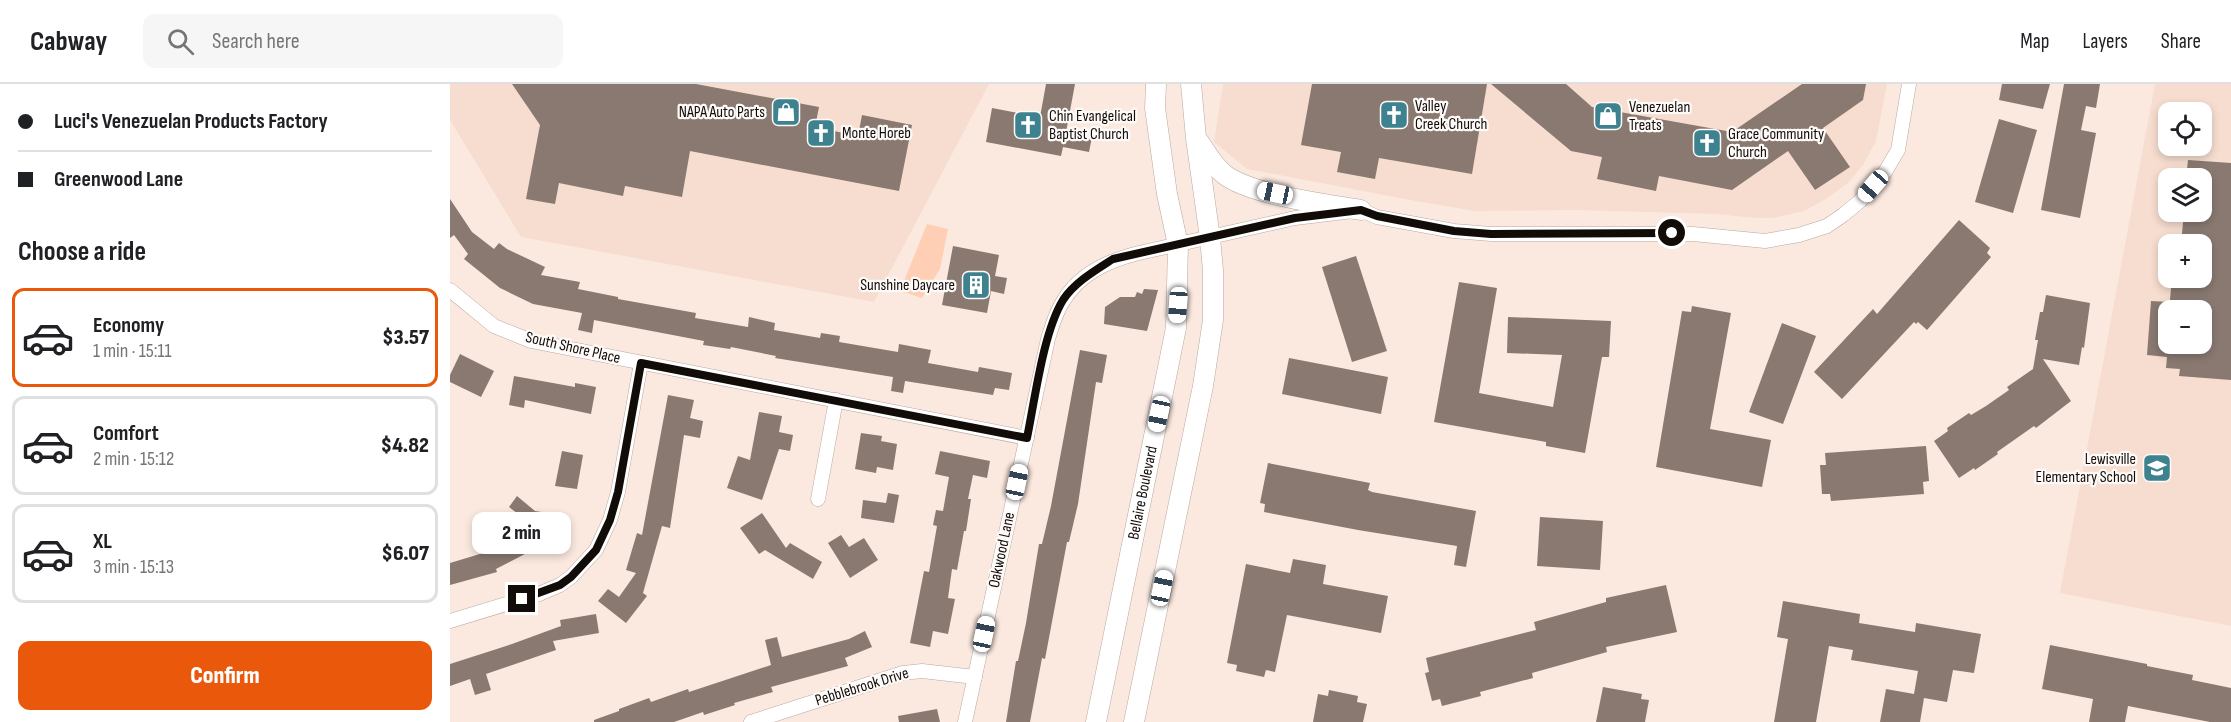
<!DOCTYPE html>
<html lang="en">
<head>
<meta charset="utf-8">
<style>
  :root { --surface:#fff; --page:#f6f6f6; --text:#202124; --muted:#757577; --line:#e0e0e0; --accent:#ea580c }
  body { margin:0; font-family:"Sofia Sans Condensed",sans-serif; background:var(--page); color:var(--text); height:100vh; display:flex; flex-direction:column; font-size:22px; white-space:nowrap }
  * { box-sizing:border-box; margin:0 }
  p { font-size:20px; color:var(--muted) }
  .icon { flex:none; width:33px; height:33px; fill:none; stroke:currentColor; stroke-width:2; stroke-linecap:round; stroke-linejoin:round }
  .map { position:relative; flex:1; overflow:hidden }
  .drawer { display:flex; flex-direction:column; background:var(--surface); width:450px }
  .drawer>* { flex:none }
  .hud { display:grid; align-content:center; height:132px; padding:0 18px; background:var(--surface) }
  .buttons { position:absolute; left:1708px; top:18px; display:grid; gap:12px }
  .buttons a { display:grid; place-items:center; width:54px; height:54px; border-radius:12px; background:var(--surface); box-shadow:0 3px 9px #0003; font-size:30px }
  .end { position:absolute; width:27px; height:27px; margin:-14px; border:8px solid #120c09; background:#fff; box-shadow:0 0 0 3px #fff }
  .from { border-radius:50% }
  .bubble { position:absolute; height:42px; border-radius:12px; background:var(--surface); box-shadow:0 3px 9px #0003; font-size:20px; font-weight:800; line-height:42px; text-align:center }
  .car { position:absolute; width:18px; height:36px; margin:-18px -9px; border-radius:8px; box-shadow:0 0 4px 2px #0007; background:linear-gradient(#fff 24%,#345 0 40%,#fff 0 76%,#345 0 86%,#fff 0) }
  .hud b { display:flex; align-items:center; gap:21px; height:57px; font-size:22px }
  .hud b+b { border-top:2px solid var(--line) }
  .hud i { width:15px; height:15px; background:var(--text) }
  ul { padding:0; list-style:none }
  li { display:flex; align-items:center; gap:18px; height:99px; margin:0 12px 9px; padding:0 6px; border:3px solid var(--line); border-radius:12px }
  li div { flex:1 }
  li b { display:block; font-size:22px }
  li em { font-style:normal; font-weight:800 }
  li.on { border-color:var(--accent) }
  li>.icon { width:54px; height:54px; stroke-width:1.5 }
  h2 { padding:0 18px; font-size:27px; line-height:72px }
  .button { display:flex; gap:12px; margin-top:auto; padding:12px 18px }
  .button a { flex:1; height:69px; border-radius:12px; background:var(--accent); color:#fff; font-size:24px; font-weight:800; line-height:69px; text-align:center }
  header { display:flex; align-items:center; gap:36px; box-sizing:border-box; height:84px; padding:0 30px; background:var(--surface); border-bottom:2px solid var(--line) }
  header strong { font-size:28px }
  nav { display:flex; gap:33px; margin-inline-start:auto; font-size:21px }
  .search { width:420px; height:54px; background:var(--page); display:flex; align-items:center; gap:15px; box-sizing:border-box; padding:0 21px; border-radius:12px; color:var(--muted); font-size:22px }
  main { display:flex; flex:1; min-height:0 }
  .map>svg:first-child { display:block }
  .built { fill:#f6ddcf; fill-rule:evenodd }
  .green { fill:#fecfb5 }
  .building { fill:#897971 }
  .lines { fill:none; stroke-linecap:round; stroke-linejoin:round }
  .minor-casing { stroke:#b9a89f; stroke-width:15 }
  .secondary-casing { stroke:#b9a89f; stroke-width:21 }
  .minor { stroke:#fff; stroke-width:14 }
  .secondary { stroke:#fff; stroke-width:20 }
  .route { stroke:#120c09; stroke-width:8 }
  .labels { text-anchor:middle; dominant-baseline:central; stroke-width:4.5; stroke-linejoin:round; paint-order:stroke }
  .poi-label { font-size:16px; fill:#120c09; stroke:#fdfaf8; text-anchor:start }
  .street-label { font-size:16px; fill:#120c09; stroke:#fdfaf8 }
</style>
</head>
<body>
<header>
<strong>Cabway</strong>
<div class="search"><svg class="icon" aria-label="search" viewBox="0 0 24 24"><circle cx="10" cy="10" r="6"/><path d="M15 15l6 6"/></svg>Search here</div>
<nav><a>Map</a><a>Layers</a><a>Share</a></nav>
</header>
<main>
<section class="drawer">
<div class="hud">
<b><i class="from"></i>Luci's Venezuelan Products Factory</b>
<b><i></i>Greenwood Lane</b>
</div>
<h2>Choose a ride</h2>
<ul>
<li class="on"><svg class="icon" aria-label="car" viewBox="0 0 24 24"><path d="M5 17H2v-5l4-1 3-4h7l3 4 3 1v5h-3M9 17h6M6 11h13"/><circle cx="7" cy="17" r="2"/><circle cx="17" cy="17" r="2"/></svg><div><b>Economy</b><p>1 min · 15:11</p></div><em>$3.57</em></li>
<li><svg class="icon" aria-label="car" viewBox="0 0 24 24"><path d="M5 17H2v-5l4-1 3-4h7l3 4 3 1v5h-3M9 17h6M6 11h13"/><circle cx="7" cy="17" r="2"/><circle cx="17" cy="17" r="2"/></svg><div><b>Comfort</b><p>2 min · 15:12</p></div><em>$4.82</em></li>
<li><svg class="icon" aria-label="car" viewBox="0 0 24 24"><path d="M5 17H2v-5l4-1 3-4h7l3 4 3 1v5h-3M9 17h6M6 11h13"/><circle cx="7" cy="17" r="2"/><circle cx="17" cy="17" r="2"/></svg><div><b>XL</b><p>3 min · 15:13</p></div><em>$6.07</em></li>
</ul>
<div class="button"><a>Confirm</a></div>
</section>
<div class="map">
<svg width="1781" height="638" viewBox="0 0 1781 638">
  <rect width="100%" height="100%" fill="#fbe9e0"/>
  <g class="built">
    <polygon points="0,0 539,0 424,218 71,153 0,36"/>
    <polygon points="773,0 1437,0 1426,57 1413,81 1398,99 1376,115 1354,127 1323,134 1305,134 1266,130 1129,126 1025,127 960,116 797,85 764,58"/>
    <path d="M1705 0H1781V542L1610 509ZM1719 28H1752V62H1719ZM1719 94H1752V128H1719ZM1719 160H1752V194H1719ZM1719 226H1752V260H1719Z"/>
  </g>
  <polygon class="green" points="477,140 498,145 490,185 472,214 450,207"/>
  <g class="building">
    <polygon points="62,0 246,0 369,23 365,43 408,52 412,31 462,41 449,107 240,67 232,113 175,102 173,112 109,99 105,120 76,115 90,41"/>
    <polygon points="596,0 625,0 616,48 642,53 639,68 613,63 611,72 536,58 542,24 590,33"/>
    <polygon points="862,0 1037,0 1022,90 929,74 925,95 887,88 891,68 851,61"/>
    <polygon points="1041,0 1116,0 1142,23 1282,48 1352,0 1416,0 1413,16 1373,44 1400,83 1365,106 1338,67 1282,106 1209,92 1206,107 1147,95 1152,73 1121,67"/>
    <polygon points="1552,0 1600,0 1593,25 1549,16"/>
    <polygon points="1614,0 1650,0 1646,24 1636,22 1631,46 1646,49 1630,134 1591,126"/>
    <polygon points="1549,35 1587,46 1563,129 1525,118"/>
    <polygon points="1738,76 1781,79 1781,296 1729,292 1730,285 1716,284 1717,273 1697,271 1701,217 1719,218 1719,260 1752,260 1752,226 1719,226 1722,194 1748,195 1748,194 1752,194 1752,160 1731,160 1734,128 1752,128 1752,94 1736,94"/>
    <polygon points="0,115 22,148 44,165 49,159 57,165 95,183 91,191 130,198 128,205 168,213 168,215 246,229 245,234 298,243 299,233 325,239 324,246 370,254 371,249 390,252 389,258 448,268 449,260 481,266 478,279 528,288 529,283 562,289 559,306 545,304 543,311 455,297 453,309 441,307 443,293 325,274 326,272 281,263 280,265 253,261 254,257 144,236 142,249 128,246 132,229 83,220 50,204 14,175 18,170 4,151 0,154"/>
    <polygon points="1509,136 1540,164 1537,169 1541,173 1477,246 1468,238 1466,240 1464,238 1392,315 1364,288 1423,225 1427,230"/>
    <polygon points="503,162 549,171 545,192 557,194 554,210 541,207 537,229 492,221"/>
    <polygon points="906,172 937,267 902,278 872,183"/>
    <polygon points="1009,198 1047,204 1029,309 1103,323 1112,271 1057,269 1058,233 1161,237 1159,273 1152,273 1135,369 1096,362 1096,358 984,338"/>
    <polygon points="694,205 708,206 697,247 654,240 655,223 670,213 685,213 687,208 692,210"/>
    <polygon points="1596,211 1640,219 1634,264 1632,263 1629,281 1593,275 1621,317 1586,344 1584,342 1547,368 1548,370 1525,386 1524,384 1509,394 1484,357 1498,347 1497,344 1519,329 1521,331 1536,322 1559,306 1557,303 1583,285 1588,256 1585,256 1590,228 1593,228"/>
    <polygon points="1242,222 1281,229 1260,345 1321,356 1312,403 1206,383 1232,227 1241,228"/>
    <polygon points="1332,239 1366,252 1333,340 1299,328"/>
    <polygon points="630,266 657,271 652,299 646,298 628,420 619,458 617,458 595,575 592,574 580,638 556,638 566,577 568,577 576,539 589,460 592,460 601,422"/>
    <polygon points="10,270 44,287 31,313 0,298 0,291"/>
    <polygon points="839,274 938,293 931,330 832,310"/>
    <polygon points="64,292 125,303 125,299 146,303 141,330 75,316 74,324 59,321"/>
    <polygon points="218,311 244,316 240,334 253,337 250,354 234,351 220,444 212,442 193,509 197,512 176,539 148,517 158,505 169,513 186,489 176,486 187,449 192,451"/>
    <polygon points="309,328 332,332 329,348 343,351 340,367 329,365 312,416 277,404 288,372 300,376"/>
    <polygon points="411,349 432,352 431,357 447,360 443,386 427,383 426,389 405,385"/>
    <polygon points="1476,362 1479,397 1473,398 1474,410 1381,417 1380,410 1372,410 1370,381 1376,381 1375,369"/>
    <polygon points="112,367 133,371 127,405 105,402"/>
    <polygon points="490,367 540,377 537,394 523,391 518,415 521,415 516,447 514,447 507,486 502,485 498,514 505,515 498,550 483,547 480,563 460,559 474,487 479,488 487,442 483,441 486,426 493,427 499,393 485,390"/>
    <polygon points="818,379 920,399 918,406 922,408 1026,427 1016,483 1004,481 1007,462 908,446 814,428 815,420 810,419"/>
    <polygon points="438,409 449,411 444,439 411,434 413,416 436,419"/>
    <polygon points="67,412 85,427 111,431 108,448 90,445 69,458 75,470 46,485 47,488 0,501 0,479 53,463 46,447 72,433 59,423"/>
    <polygon points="312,429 336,464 340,459 372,478 363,495 315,466 309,470 290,444"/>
    <polygon points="1090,433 1153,437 1150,486 1087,482"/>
    <polygon points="391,451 399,463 414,454 428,476 400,494 378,459"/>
    <polygon points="843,475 876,481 873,500 938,512 931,549 837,531 825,588 816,586 814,593 786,587 787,581 777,579 796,480 840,489"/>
    <polygon points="1216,501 1227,548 1156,563 1157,568 1082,589 1083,594 1030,608 1031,612 992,622 990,615 982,617 975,589 979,588 976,574 1086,546 1084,538 1156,518 1156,514"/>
    <polygon points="1333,517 1410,530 1409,539 1465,548 1466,539 1531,550 1524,589 1503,586 1497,618 1474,614 1470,638 1430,638 1436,605 1464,610 1468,587 1401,576 1403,566 1379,562 1366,638 1324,638 1338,555 1327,553"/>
    <polygon points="146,530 149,549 103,557 106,566 36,590 41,606 25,611 20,595 0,602 0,580 62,560 111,542 110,536"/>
    <polygon points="415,547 422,563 395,574 398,582 321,603 323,608 284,619 285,621 254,631 253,628 224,638 144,638 144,636 169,627 169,625 199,614 201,618 238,605 239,608 321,581 315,556 327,553 332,573 399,555"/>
    <polygon points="1600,561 1697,580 1697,582 1743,591 1742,596 1781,604 1781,638 1760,638 1678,622 1675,638 1639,638 1643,615 1592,605"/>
    <polygon points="1153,603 1192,610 1191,615 1199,616 1195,638 1146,638"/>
    <polygon points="879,606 908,612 907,618 917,620 913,638 863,638 868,610 878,612"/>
    <polygon points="487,625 490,638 449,638 448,632"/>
  </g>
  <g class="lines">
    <g class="minor-casing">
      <g id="minor">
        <polyline points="0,206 44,242 81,257 577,354"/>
        <polyline points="368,415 386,316"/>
        <polyline points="0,537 89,510 110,501 121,493 146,466 160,436 168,408 191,279"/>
        <polyline points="301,638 453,589 472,587 525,593"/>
        <path d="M515 638 598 255C602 242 606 227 614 216 630 189 660 176 689 169L845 134 911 126 927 133 1004 147 1041 150H1243L1315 157 1349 151 1377 142 1393 131 1410 117 1435 88 1448 66 1459 0"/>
      </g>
    </g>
    <g class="secondary-casing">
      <g id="secondary">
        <path d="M749 58C757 70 764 83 775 91 802 111 876 120 911 126"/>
        <path id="s1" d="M646 638 726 244 728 161 717 110 705 24 706 0"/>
        <polyline points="684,638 753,302 763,236 763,186 760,154 746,54 741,0"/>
      </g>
    </g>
    <use href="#minor" class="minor"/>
    <use href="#secondary" class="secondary"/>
  </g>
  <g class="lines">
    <path class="route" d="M72 515 110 501 121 493 146 466 160 436 168 408 191 279 577 354C585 315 593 249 613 216 625 198 646 186 663 175L845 134 911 126 927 132 1004 147 1041 150 1222 149"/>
  </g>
  <defs>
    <g id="shop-square" transform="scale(1.5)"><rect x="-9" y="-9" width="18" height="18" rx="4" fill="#3e8290" stroke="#fdfaf8"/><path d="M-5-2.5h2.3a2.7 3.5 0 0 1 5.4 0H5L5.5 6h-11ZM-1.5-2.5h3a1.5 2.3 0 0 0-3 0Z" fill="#fff"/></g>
    <g id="church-square" transform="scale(1.5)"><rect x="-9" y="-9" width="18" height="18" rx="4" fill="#3e8290" stroke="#fdfaf8"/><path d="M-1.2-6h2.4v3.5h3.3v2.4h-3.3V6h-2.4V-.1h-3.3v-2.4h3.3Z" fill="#fff"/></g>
    <g id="building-square" transform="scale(1.5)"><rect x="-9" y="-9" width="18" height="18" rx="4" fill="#3e8290" stroke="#fdfaf8"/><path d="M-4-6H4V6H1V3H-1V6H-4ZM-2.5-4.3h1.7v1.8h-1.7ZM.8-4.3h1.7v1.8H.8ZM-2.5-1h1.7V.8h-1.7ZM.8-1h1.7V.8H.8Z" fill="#fff"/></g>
    <g id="school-square" transform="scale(1.5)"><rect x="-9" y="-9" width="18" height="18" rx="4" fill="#3e8290" stroke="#fdfaf8"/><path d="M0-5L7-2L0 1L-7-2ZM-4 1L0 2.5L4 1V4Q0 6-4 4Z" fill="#fff"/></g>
  </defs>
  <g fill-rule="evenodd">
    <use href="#shop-square" x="336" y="28"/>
    <use href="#church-square" x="944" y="31"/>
    <use href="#shop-square" x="1158" y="32"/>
    <use href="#church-square" x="578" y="41"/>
    <use href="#church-square" x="371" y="49"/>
    <use href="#church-square" x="1257" y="59"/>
    <use href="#building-square" x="526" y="201"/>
    <use href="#school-square" x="1707" y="384"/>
  </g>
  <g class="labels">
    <g class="poi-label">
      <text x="965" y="22">Valley<tspan x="965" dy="18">Creek Church</tspan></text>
      <text x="1179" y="23">Venezuelan<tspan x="1179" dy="18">Treats</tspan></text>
      <text x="315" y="28" text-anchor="end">NAPA Auto Parts</text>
      <text x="599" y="32">Chin Evangelical<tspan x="599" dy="18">Baptist Church</tspan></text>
      <text x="392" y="49">Monte Horeb</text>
      <text x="1278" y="50">Grace Community<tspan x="1278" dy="18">Church</tspan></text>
      <text x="505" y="201" text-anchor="end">Sunshine Daycare</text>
      <text x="1686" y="375" text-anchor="end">Lewisville<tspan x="1686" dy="18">Elementary School</tspan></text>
    </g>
    <g class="street-label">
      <text transform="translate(123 264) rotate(13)">South Shore Place</text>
      <text stroke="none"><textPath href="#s1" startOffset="234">Bellaire Boulevard</textPath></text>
      <text transform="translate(552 466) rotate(-78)">Oakwood Lane</text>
      <text transform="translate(412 603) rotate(-17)">Pebblebrook Drive</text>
    </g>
  </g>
</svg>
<div class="buttons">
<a><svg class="icon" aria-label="locate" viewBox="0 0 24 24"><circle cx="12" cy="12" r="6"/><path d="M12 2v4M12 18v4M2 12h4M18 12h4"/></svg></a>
<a><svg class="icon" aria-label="layers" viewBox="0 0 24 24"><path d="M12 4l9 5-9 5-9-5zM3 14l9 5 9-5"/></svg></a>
<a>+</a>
<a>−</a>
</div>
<i class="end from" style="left:1222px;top:149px"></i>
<i class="end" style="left:72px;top:515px"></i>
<div class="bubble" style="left:22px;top:428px;width:99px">2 min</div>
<i class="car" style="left:1423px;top:102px;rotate:221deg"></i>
<i class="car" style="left:825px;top:109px;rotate:282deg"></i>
<i class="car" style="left:728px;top:221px;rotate:184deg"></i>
<i class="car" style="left:709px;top:330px;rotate:192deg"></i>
<i class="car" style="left:567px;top:398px;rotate:12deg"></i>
<i class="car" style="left:712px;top:504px;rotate:12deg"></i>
<i class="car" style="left:534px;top:550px;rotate:12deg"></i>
</div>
</main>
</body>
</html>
